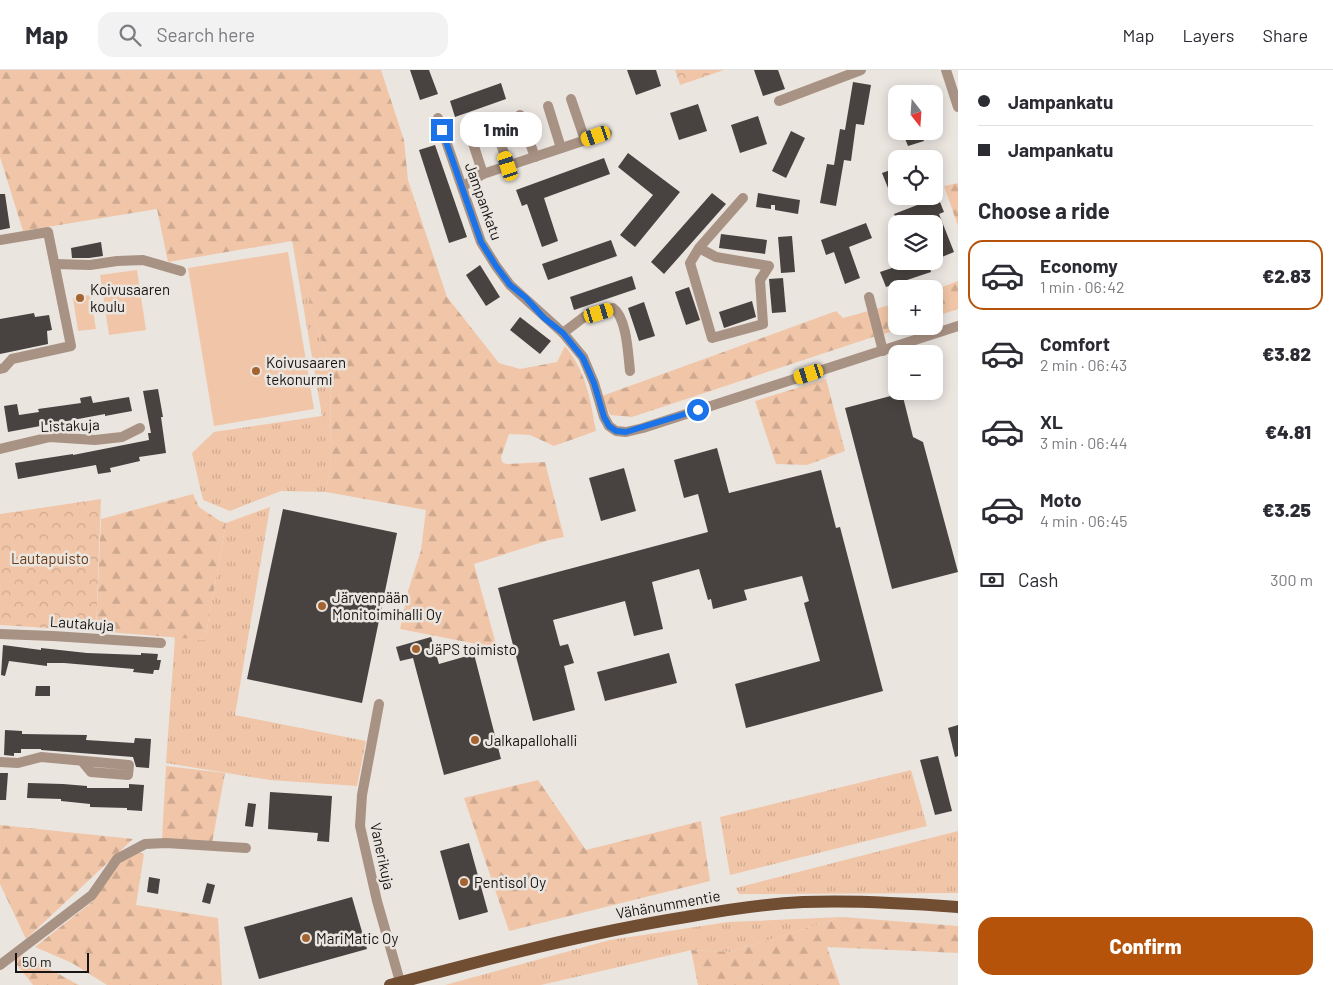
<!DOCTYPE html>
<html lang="en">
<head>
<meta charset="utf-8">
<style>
  :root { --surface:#fff; --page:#f2f2f3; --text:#2b2b33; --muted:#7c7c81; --line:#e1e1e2; --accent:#b45309 }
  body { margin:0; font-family:Barlow,sans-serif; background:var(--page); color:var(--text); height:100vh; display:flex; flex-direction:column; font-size:19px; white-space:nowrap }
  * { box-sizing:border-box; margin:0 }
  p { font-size:16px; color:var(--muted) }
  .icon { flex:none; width:28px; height:28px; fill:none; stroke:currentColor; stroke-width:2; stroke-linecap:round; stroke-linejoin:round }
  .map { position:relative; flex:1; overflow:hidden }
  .panel { display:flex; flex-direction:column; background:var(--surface); width:375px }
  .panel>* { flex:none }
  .banner { display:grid; align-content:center; height:110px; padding:0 20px; background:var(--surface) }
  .needle { width:32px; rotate:163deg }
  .buttons { position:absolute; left:888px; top:15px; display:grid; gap:10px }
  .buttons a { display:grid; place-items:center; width:55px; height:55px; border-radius:10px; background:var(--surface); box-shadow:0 2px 12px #0003; font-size:25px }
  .scale { position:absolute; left:15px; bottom:12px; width:74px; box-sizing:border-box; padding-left:5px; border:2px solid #171514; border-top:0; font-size:14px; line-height:18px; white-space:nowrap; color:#171514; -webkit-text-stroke:4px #ebe5e0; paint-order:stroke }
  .end { position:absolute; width:22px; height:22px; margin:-11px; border:6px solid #1a73e8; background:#fff; box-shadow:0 0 0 2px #fff }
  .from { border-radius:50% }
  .bubble { position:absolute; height:35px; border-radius:15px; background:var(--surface); box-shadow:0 2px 12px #0003; font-size:16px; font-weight:800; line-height:35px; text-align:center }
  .car { position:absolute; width:15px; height:30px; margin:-15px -8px; border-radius:6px; box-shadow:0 0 4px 1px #0007; background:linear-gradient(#f5c518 24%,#345 0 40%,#f5c518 0 76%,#345 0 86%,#f5c518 0) }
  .banner b { display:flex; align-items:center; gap:18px; height:48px; font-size:19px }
  .banner b+b { border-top:1px solid var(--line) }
  .banner i { width:12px; height:12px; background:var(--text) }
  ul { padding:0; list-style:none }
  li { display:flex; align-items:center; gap:15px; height:70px; margin:0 10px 8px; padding:0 10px; border:2px solid transparent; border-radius:15px }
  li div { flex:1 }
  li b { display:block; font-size:19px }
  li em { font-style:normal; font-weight:800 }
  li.selected { border-color:var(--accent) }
  li>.icon { width:45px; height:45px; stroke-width:1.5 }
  h2 { padding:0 20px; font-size:22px; line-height:60px }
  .pay { display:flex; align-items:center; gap:12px; height:55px; padding:0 20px; font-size:19px }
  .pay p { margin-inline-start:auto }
  .button { display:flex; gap:10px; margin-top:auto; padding:10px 20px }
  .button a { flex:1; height:58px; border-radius:15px; background:var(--accent); color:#fff; font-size:20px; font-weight:800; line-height:58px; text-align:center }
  header { display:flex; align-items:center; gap:30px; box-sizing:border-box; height:70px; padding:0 25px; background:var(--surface); border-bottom:1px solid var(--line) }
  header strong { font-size:24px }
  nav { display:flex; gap:28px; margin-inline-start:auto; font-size:18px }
  .search { width:350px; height:45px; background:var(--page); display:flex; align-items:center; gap:12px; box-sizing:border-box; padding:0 18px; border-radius:15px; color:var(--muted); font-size:19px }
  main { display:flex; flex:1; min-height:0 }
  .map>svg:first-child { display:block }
  .grass { fill:url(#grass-tufts) }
  .forest { fill:url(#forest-firs) }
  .park { fill:url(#park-crowns) }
  .pitch { fill:#f1c6a8 }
  .building { fill:#484340 }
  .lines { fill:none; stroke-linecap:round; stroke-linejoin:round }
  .minor { stroke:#a89283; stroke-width:10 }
  .major { stroke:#714d32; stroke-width:12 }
  .route { stroke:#1a73e8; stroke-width:6 }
  .poi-dot { fill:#a5642f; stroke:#ebe5e0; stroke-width:2 }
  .labels { text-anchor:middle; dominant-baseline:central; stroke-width:5; stroke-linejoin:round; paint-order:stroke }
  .street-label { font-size:15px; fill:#171514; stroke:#ebe5e0 }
  .poi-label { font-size:15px; fill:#171514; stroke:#ebe5e0; text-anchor:start }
  .park-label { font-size:15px; fill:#6c3d16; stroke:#ebe5e0 }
</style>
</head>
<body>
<header>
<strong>Map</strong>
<div class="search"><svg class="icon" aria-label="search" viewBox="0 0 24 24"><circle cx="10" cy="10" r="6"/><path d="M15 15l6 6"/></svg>Search here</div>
<nav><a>Map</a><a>Layers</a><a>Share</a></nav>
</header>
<main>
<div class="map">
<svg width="958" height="915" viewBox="0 0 958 915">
  <defs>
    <pattern id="grass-tufts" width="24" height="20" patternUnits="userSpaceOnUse" patternTransform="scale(1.25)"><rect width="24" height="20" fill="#f1c6a8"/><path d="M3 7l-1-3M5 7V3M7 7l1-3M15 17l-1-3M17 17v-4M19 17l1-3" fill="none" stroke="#cea990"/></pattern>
    <pattern id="forest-firs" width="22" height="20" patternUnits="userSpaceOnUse" patternTransform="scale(1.25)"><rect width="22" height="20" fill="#f1c6a8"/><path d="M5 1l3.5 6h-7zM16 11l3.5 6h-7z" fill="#cea990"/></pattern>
    <pattern id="park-crowns" width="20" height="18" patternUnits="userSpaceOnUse" patternTransform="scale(1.25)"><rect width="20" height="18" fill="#f1c6a8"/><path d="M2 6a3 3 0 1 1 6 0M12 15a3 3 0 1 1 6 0" fill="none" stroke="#cea990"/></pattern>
  </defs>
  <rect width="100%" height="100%" fill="#ebe5e0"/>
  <g class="grass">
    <polygon points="292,170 330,298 331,390 326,422 281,421 230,441 203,430 192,383 214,362 322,346"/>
    <polygon points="270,437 235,645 366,671 357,716 270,710 166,693 175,567 205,570 226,453"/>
    <polygon points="911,700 927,756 730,805 720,747"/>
    <polygon points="958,761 958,823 739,824 736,818"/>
    <polygon points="842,847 730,882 692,880 541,915 445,915 610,870 728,852"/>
  </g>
  <g class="forest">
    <path d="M0 0H381L404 70 408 110 447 227 499 293 520 299 557 292 565 276C587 303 590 329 596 361L554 376 530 365 509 364 501 387 502 392 506 394 545 392 564 467 549 470 474 494 497 578 400 559 409 518 421 480 426 440 326 422 331 390 330 298 292 171 168 192 157 139 23 161 0 87Z"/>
    <polygon points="958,113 958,156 944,116"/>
    <polygon points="958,211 958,239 934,247 934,220"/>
    <polygon points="896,233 896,256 906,256 884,264 876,239"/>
    <polygon points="836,241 843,248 868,241 876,266 632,347 610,345 602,326"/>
    <polygon points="826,309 845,381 807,395 776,394 755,331"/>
    <polygon points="193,424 199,437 220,451 226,453 205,570 96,561 101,449"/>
    <polygon points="166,696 225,703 212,773 162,769"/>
    <polygon points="538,710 586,780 701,751 710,811 509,861 464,728"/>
    <polygon points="0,755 133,769 26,869 0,814"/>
    <polygon points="137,782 144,784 136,835 218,848 222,915 107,915 72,893 35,877 92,832 119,794"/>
    <polygon points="842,847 958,856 958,883 827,877 840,915 698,915 691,880 730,882"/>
    <polygon points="21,884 79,915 33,915 14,891"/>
  </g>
  <g class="park">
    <polygon points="675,0 724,0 680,15"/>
    <polygon points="101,429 96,561 0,555 0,444"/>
  </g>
  <g class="pitch">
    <polygon points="288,182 314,339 214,356 188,198"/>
    <polygon points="137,200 146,260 109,265 100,205"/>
    <polygon points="90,225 96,259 78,261 73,228"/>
  </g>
  <g class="building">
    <polygon points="410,0 429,0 438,24 420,30"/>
    <polygon points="627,0 656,0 661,16 636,25"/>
    <polygon points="754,0 778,0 785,19 763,26"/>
    <polygon points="853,12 871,15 864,55 856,54 851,91 844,90 836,136 820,133 827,94 834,95 840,59 845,60"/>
    <polygon points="501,13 506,29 455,47 450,31"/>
    <polygon points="698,34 707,61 679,70 670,43"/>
    <polygon points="758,46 767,74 740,83 731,55"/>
    <polygon points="791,61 805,68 786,108 772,101"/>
    <polygon points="902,61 920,61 924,71 908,76"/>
    <polygon points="435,75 467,167 449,173 419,80"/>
    <polygon points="628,83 680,122 635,177 620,165 653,125 618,97"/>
    <polygon points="604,88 610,104 544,128 558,171 542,177 527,134 522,136 516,120"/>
    <polygon points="896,98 896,115 888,118 882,103"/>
    <polygon points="712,123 726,134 664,204 651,192"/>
    <polygon points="758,123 800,130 798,144 775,140 775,135 771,135 771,139 756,137"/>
    <polygon points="0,124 5,124 10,158 0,160"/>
    <polygon points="938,127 944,142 939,144 954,182 937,189 934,180 934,146 913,154 898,154 894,144"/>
    <polygon points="866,153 872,168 849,177 860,208 845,214 834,182 826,185 821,170"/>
    <polygon points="721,164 767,170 765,184 719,178"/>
    <polygon points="792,166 795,202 781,203 778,167"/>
    <polygon points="611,170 617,186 548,210 542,194"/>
    <polygon points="101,172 103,186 89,188 72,188 71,178"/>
    <polygon points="913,191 928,191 931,202 886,217 880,202"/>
    <polygon points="480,195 500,227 486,236 466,205"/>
    <polygon points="632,206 636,219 574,240 570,227"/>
    <polygon points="783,208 786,242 772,243 769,209"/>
    <polygon points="689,217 700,250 686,255 675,222"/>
    <polygon points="752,231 756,247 724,258 719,242"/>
    <polygon points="644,232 655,266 639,271 628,238"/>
    <polygon points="34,243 35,247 49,245 52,260 47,261 48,274 0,284 0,249"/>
    <polygon points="520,247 551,271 540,284 510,260"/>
    <polygon points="158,319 163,347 161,347 166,383 139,387 140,391 110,398 111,402 98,404 96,395 18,409 15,393 73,384 73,385 149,370 148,363 151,363 143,321"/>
    <polygon points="902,323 913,367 923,372 958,502 892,519 845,338"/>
    <polygon points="91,326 93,333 129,327 132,341 105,346 105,344 8,362 4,336 17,334 19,345 39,342 38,339 81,333 80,328"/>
    <polygon points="717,378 729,423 821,400 836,458 840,457 883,621 746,658 735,614 820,591 804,533 809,531 802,506 744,520 747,530 713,539 711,529 708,530 699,499 652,512 663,559 634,566 625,531 553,550 560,576 568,574 574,593 564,596 575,640 533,651 498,518 708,462 698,424 684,428 674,390"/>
    <polygon points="624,398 636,441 601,451 589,408"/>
    <polygon points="283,439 397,463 362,633 247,609"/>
    <polygon points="431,567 439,594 474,584 501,689 444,705 413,588 400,591 396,577"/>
    <polygon points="3,575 41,580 41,578 87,583 141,585 141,583 158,584 157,590 161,590 159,600 154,600 153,604 133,602 134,599 64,593 47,593 47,596 9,591 5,606 1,605"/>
    <polygon points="669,583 677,613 605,631 597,602"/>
    <polygon points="36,616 50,616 50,626 35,626"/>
    <polygon points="958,655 958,686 955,687 948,658"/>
    <polygon points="5,660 22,661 22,664 87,665 86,670 134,673 135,668 151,669 149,698 136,697 133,687 41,680 41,679 21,679 21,683 14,683 14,686 4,685"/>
    <polygon points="938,686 952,741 935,745 920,690"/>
    <polygon points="0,703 8,703 6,730 0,730"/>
    <polygon points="28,713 63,714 87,716 87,718 129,718 129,714 144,715 142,741 127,740 127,738 90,737 90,734 61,731 61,729 27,728"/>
    <polygon points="270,722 332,726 329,772 317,771 318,763 268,759"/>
    <polygon points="248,733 256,734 253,757 245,756"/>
    <polygon points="469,773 488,842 459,850 440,781"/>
    <polygon points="149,807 160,809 158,824 147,822"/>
    <polygon points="207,813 215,815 210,834 202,832"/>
    <polygon points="352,827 367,879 259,909 244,857"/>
  </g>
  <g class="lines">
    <g class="minor">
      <polyline points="946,0 958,37"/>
      <polyline points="571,29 585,70"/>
      <polyline points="779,31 861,0"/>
      <polyline points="548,36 561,78"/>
      <polyline points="520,45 535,87"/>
      <polyline points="438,48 481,172 496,196 510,215 563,263 583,287 594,313 604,347 609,356 616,361 626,362 643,358 958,256"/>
      <polyline points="495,55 508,96"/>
      <polyline points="469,61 483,104"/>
      <polyline points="462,117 483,104 607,63"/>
      <polyline points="0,170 48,162 71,276 12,289 4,298 0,299"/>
      <polyline points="699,178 690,193 712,268 763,254 760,210 769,196 716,187 699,178 743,128"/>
      <polyline points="55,194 90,195 117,191 143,190 181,201"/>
      <polyline points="869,227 883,281"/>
      <path d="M563 263 584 247 613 238C627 248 628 284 630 301"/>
      <polyline points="0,379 50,367 95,370 122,367 140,358"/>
      <polyline points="0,564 53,566 161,573"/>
      <polyline points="379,634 362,725 360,756 377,831 401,915"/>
      <polyline points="0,692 18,693 41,687 129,695 128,705 91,702 82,691"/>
      <polyline points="0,895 92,825 117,789 145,774 166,773 246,778"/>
    </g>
    <path class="major" d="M390 915C488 889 586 863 686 847 724 840 764 834 803 832 854 830 906 833 958 837"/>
  </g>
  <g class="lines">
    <polyline class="route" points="442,60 481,172 496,196 510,215 526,228 544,248 563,263 583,288 594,313 604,347 609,356 616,361 626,362 698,340"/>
  </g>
  <g class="poi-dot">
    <circle cx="80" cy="228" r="5"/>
    <circle cx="256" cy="301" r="5"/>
    <circle cx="322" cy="536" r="5"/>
    <circle cx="416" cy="579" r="5"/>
    <circle cx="475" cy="670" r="5"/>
    <circle cx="464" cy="812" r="5"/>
    <circle cx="306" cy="868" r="5"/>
  </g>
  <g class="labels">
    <g class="street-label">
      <text transform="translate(484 131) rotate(70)">Jampankatu</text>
      <text transform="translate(70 355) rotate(-2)">Listakuja</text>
      <text transform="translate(82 553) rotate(4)">Lautakuja</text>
      <text transform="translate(383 786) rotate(78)">Vanerikuja</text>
      <text transform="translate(668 834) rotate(-10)">Vähänummentie</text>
    </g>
    <g class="poi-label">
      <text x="90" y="219">Koivusaaren<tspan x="90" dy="17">koulu</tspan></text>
      <text x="266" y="292">Koivusaaren<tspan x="266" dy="17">tekonurmi</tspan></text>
      <text x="332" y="527">Järvenpään<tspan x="332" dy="17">Monitoimihalli Oy</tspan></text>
      <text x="426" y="579">JäPS toimisto</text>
      <text x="485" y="670">Jalkapallohalli</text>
      <text x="474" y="812">Pentisol Oy</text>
      <text x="316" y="868">MariMatic Oy</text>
    </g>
    <g class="park-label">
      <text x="50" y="488">Lautapuisto</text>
    </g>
  </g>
</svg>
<div class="buttons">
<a><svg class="needle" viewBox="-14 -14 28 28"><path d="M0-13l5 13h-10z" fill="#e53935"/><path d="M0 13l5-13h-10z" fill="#7c7c81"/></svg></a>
<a><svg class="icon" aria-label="locate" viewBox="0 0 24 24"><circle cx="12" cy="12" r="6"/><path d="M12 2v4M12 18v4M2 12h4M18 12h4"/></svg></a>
<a><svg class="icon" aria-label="layers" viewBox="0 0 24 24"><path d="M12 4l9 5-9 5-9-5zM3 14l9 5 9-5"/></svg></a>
<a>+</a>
<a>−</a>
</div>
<div class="scale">50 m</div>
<i class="end from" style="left:698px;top:340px"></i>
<i class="end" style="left:442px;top:60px"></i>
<div class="bubble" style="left:460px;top:42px;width:82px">1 min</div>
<i class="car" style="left:596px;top:66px;rotate:251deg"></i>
<i class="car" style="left:508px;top:96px;rotate:342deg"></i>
<i class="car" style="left:599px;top:243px;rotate:73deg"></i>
<i class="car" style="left:809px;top:304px;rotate:252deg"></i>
</div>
<section class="panel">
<div class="banner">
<b><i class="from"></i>Jampankatu</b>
<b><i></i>Jampankatu</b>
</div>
<h2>Choose a ride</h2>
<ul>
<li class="selected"><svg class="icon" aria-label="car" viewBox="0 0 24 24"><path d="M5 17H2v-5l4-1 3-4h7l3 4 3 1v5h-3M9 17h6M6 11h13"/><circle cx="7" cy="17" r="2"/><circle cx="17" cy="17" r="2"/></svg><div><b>Economy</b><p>1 min · 06:42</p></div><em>€2.83</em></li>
<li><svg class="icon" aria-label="car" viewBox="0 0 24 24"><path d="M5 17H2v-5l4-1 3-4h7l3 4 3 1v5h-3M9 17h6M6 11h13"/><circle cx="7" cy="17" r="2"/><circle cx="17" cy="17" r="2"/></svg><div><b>Comfort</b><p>2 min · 06:43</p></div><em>€3.82</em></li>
<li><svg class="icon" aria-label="car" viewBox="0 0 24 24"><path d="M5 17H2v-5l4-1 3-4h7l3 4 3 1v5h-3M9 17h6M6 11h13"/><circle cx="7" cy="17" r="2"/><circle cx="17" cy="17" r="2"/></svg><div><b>XL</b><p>3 min · 06:44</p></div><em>€4.81</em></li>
<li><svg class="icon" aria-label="car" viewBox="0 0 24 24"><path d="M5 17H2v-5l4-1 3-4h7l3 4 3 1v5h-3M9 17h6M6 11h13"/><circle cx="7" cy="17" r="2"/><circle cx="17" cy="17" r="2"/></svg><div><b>Moto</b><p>4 min · 06:45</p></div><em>€3.25</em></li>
</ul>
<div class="pay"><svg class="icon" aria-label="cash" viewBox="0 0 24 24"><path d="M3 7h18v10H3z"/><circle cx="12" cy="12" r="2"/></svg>Cash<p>300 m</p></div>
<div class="button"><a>Confirm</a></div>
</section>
</main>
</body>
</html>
